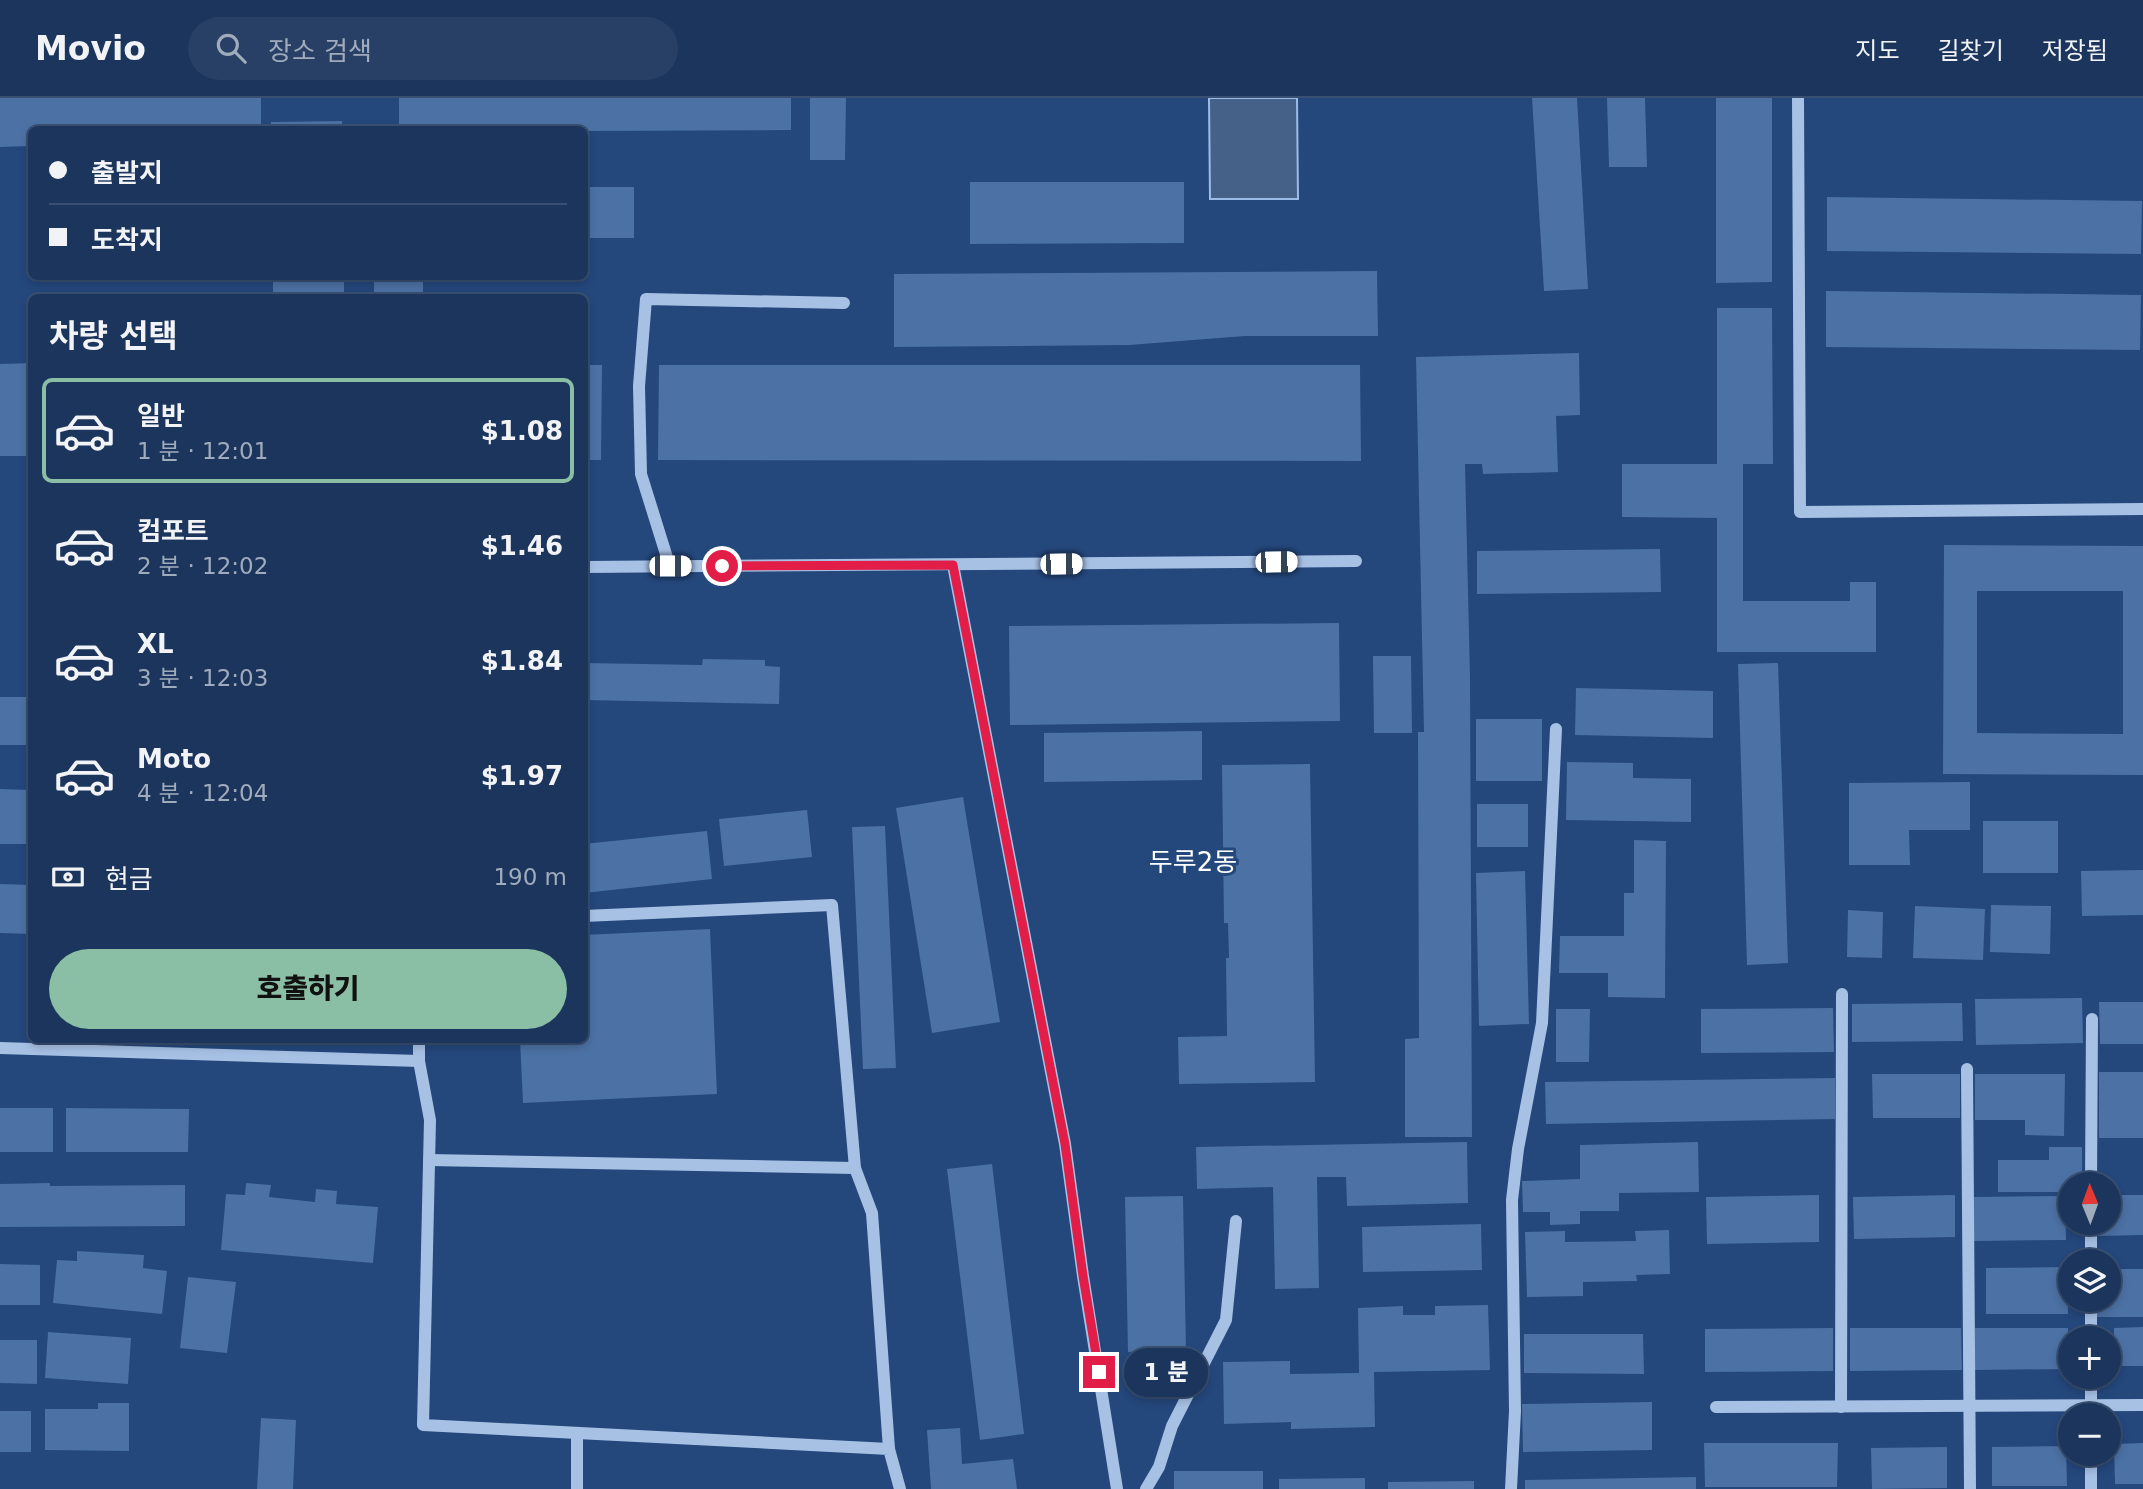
<!DOCTYPE html>
<html lang="ko">
<head>
<meta charset="utf-8">
<style>
  :root { --surface:#1b355d; --page:#284066; --text:#f1f3f6; --muted:#a0abbc; --line:#395072; --accent:#8abfa5 }
  body { margin:0; font-family:"DejaVu Sans","Noto Sans KR",sans-serif; background:var(--page); color:var(--text); height:100vh; display:flex; flex-direction:column; font-size:26px; white-space:nowrap }
  * { box-sizing:border-box; margin:0 }
  p { font-size:23px; color:var(--muted) }
  .icon { flex:none; width:38px; height:38px; fill:none; stroke:currentColor; stroke-width:2; stroke-linecap:round; stroke-linejoin:round }
  .map { position:relative; flex:1; overflow:hidden }
  .sheet { position:absolute; left:28px; top:196px; width:560px; height:749px; display:flex; flex-direction:column; background:var(--surface); border-radius:10px; box-shadow:0 4px 10px #0003,0 0 0 2px var(--line) }
  .sheet>* { flex:none }
  .top-card { position:absolute; left:28px; top:28px; width:560px; height:154px; border-radius:10px; box-shadow:0 4px 10px #0003,0 0 0 2px var(--line); display:grid; align-content:center; height:154px; padding:0 21px; background:var(--surface) }
  .needle { width:46px; rotate:359deg }
  .tools { position:absolute; left:2058px; top:1074px; display:grid; gap:14px }
  .tools a { display:grid; place-items:center; width:63px; height:63px; border-radius:50%; background:var(--surface); box-shadow:0 4px 10px #0003,0 0 0 2px var(--line); font-size:35px }
  .end { position:absolute; width:32px; height:32px; margin:-16px; border:9px solid #e11d48; background:#fff; box-shadow:0 0 0 4px #fff }
  .from { border-radius:50% }
  .bubble { position:absolute; height:49px; border-radius:24px; background:var(--surface); box-shadow:0 4px 10px #0003,0 0 0 2px var(--line); font-size:23px; font-weight:800; line-height:49px; text-align:center }
  .car { position:absolute; width:21px; height:42px; margin:-21px -10px; border-radius:9px; box-shadow:0 0 5px 2px #0007; background:linear-gradient(#fff 24%,#345 0 40%,#fff 0 76%,#345 0 86%,#fff 0) }
  .top-card b { display:flex; align-items:center; gap:24px; height:66px; font-size:26px }
  .top-card b+b { border-top:2px solid var(--line) }
  .top-card i { width:18px; height:18px; background:var(--text) }
  ul { padding:0; list-style:none }
  li { display:flex; align-items:center; gap:21px; height:105px; margin:0 14px 10px; padding:0 7px; border:4px solid transparent; border-radius:10px }
  li div { flex:1 }
  li b { display:block; font-size:26px }
  li em { font-style:normal; font-weight:800 }
  li.on { border-color:var(--accent) }
  li>.icon { width:63px; height:63px; stroke-width:1.5 }
  h2 { padding:0 21px; font-size:32px; line-height:84px }
  .pay { display:flex; align-items:center; gap:18px; height:77px; padding:0 21px; font-size:26px }
  .pay p { margin-inline-start:auto }
  .cta { display:flex; gap:14px; margin-top:auto; padding:14px 21px }
  .cta a { flex:1; height:80px; border-radius:42px; background:var(--accent); color:#111; font-size:28px; font-weight:800; line-height:80px; text-align:center }
  header { display:flex; align-items:center; gap:42px; box-sizing:border-box; height:98px; padding:0 35px; background:var(--surface); border-bottom:2px solid var(--line) }
  header strong { font-size:33px }
  nav { display:flex; gap:38px; margin-inline-start:auto; font-size:24px }
  .search { width:490px; height:63px; background:var(--page); display:flex; align-items:center; gap:18px; box-sizing:border-box; padding:0 24px; border-radius:38px; color:var(--muted); font-size:26px }
  .map>svg:first-child { display:block }
  .water { fill:#466188; stroke:#9bbce6; stroke-width:2 }
  .building { fill:#4c71a4; fill-rule:evenodd }
  .lines { fill:none; stroke-linecap:round; stroke-linejoin:round }
  .minor { stroke:#a7c1e5; stroke-width:12 }
  .route { stroke:#e11d48; stroke-width:9 }
  .labels { text-anchor:middle; dominant-baseline:central; stroke-width:6; stroke-linejoin:round; paint-order:stroke }
  .quarter-label { font-size:26px; fill:#fff; stroke:#24477c }
</style>
</head>
<body>
<header>
<strong>Movio</strong>
<div class="search"><svg class="icon" aria-label="search" viewBox="0 0 24 24"><circle cx="10" cy="10" r="6"/><path d="M15 15l6 6"/></svg>장소 검색</div>
<nav><a>지도</a><a>길찾기</a><a>저장됨</a></nav>
</header>
<div class="map">
<svg width="2143" height="1391" viewBox="0 0 2143 1391">
  <rect width="100%" height="100%" fill="#24477c"/>
  <polygon class="water" points="1209,0 1297,0 1298,101 1210,101"/>
  <g class="building">
    <polygon points="0,0 261,0 261,32 32,32 32,48 0,49"/>
    <polygon points="399,0 791,0 791,32 584,33 584,32 399,32"/>
    <polygon points="810,0 846,0 845,62 810,62"/>
    <polygon points="1532,0 1577,0 1588,191 1544,193"/>
    <polygon points="1607,0 1645,0 1647,69 1609,69"/>
    <polygon points="1716,0 1772,0 1772,184 1716,185"/>
    <polygon points="342,23 342,32 271,32 271,24"/>
    <polygon points="970,84 1184,84 1184,145 970,146"/>
    <rect x="584" y="89" width="50" height="51"/>
    <polygon points="1827,99 2142,103 2141,156 1827,153"/>
    <polygon points="1377,173 1378,238 1245,238 1129,247 894,249 894,176"/>
    <rect x="273" y="178" width="71" height="22"/>
    <rect x="374" y="178" width="49" height="22"/>
    <polygon points="1826,193 2141,197 2140,252 1826,249"/>
    <polygon points="1717,210 1772,210 1773,366 1743,366 1743,503 1850,503 1850,484 1876,484 1876,554 1717,554 1717,420 1622,419 1622,366 1717,366"/>
    <polygon points="1579,255 1580,317 1556,318 1558,374 1483,376 1482,366 1465,366 1470,578 1472,1039 1405,1039 1405,941 1419,940 1418,634 1424,634 1416,259"/>
    <polygon points="32,265 32,358 0,358 0,266"/>
    <polygon points="584,267 602,267 601,362 584,362"/>
    <polygon points="659,267 1360,267 1361,363 658,362"/>
    <path d="M1944 447 2143 448V677L1943 676ZM1977 493H2123V636L1977 635Z"/>
    <polygon points="1660,451 1661,494 1477,496 1477,453"/>
    <polygon points="1339,525 1340,623 1010,627 1009,528"/>
    <polygon points="1373,558 1411,558 1412,635 1374,635"/>
    <polygon points="703,561 765,562 765,568 780,569 779,606 584,602 584,565 702,567"/>
    <polygon points="1778,565 1788,865 1747,867 1738,566"/>
    <polygon points="1576,590 1713,593 1713,640 1575,637"/>
    <rect x="0" y="599" width="32" height="48"/>
    <rect x="1476" y="621" width="66" height="62"/>
    <polygon points="1202,633 1202,682 1044,684 1044,635"/>
    <polygon points="1567,664 1633,665 1633,680 1691,681 1691,724 1566,722"/>
    <polygon points="1310,666 1315,984 1179,986 1178,939 1227,938 1226,860 1229,860 1228,825 1224,825 1222,667"/>
    <polygon points="1970,684 1970,732 1909,732 1910,767 1849,767 1849,685"/>
    <polygon points="0,691 32,692 32,746 0,746"/>
    <polygon points="963,699 1000,924 932,935 896,710"/>
    <rect x="1477" y="706" width="51" height="43"/>
    <polygon points="807,712 812,759 724,768 719,721"/>
    <rect x="1983" y="723" width="75" height="52"/>
    <polygon points="885,728 896,970 863,971 852,729"/>
    <polygon points="707,733 712,781 584,795 584,746"/>
    <polygon points="1634,742 1666,743 1665,900 1608,899 1608,875 1559,875 1560,838 1624,838 1624,795 1634,795"/>
    <polygon points="2143,772 2143,817 2082,818 2081,773"/>
    <polygon points="1525,773 1529,926 1479,928 1476,775"/>
    <polygon points="0,786 32,787 32,836 0,835"/>
    <polygon points="1991,807 2051,808 2050,856 1990,854"/>
    <polygon points="1915,808 1985,811 1983,862 1913,860"/>
    <polygon points="1848,812 1883,814 1882,860 1847,859"/>
    <polygon points="710,831 717,996 523,1005 520,942 584,942 584,837"/>
    <polygon points="2082,900 2083,945 1976,947 1975,901"/>
    <polygon points="2099,904 2143,904 2143,946 2100,946"/>
    <polygon points="1962,905 1963,943 1852,944 1852,906"/>
    <polygon points="1833,910 1834,954 1701,955 1701,911"/>
    <polygon points="1556,911 1590,911 1589,964 1556,964"/>
    <rect x="2099" y="974" width="44" height="66"/>
    <polygon points="1872,976 1960,976 1960,1020 1873,1020"/>
    <polygon points="1975,976 2065,976 2064,1038 2025,1037 2025,1022 1975,1022"/>
    <polygon points="1835,980 1835,1021 1546,1026 1545,984"/>
    <rect x="0" y="1010" width="53" height="44"/>
    <polygon points="66,1010 189,1011 188,1054 66,1054"/>
    <polygon points="1467,1044 1468,1105 1347,1108 1346,1079 1317,1079 1319,1190 1275,1191 1273,1089 1197,1091 1196,1049"/>
    <polygon points="1698,1044 1699,1094 1619,1095 1619,1113 1580,1113 1580,1126 1550,1127 1550,1114 1523,1114 1522,1083 1580,1081 1580,1047"/>
    <polygon points="2049,1049 2082,1049 2082,1087 2070,1087 2070,1094 1998,1094 1998,1062 2049,1062"/>
    <polygon points="992,1066 1024,1336 980,1342 947,1071"/>
    <polygon points="50,1085 50,1088 185,1087 185,1128 0,1129 0,1086"/>
    <polygon points="246,1085 271,1087 269,1099 315,1104 316,1091 337,1093 336,1106 378,1109 373,1165 221,1152 226,1096 245,1097"/>
    <polygon points="1819,1097 1819,1144 1707,1146 1706,1099"/>
    <polygon points="1955,1097 1955,1139 1854,1141 1853,1099"/>
    <polygon points="2109,1097 2143,1097 2143,1137 2097,1138 2097,1125 2109,1125"/>
    <polygon points="1183,1098 1186,1252 1128,1254 1125,1099"/>
    <polygon points="2065,1098 2066,1142 1974,1143 1974,1099"/>
    <polygon points="1481,1126 1482,1172 1363,1174 1362,1129"/>
    <polygon points="1669,1132 1670,1176 1636,1177 1637,1183 1583,1184 1583,1198 1527,1199 1525,1134 1565,1133 1565,1144 1636,1143 1635,1133"/>
    <polygon points="77,1153 144,1157 143,1170 167,1173 162,1216 53,1205 57,1162 77,1163"/>
    <polygon points="0,1166 40,1167 40,1207 0,1207"/>
    <polygon points="2067,1169 2068,1216 1986,1216 1986,1170"/>
    <polygon points="2109,1171 2143,1171 2143,1219 2096,1219 2096,1202 2109,1202"/>
    <polygon points="188,1179 236,1184 227,1255 180,1250"/>
    <polygon points="1488,1207 1490,1272 1374,1274 1375,1329 1291,1331 1291,1324 1224,1326 1223,1264 1290,1263 1290,1276 1359,1275 1358,1210 1403,1208 1403,1217 1435,1217 1435,1208"/>
    <polygon points="2143,1229 2143,1268 2114,1268 2114,1230"/>
    <polygon points="1833,1230 1833,1273 1705,1274 1705,1231"/>
    <polygon points="1850,1230 1961,1230 1962,1272 1850,1273"/>
    <polygon points="1975,1230 2068,1230 2068,1271 1975,1272"/>
    <polygon points="48,1234 131,1240 128,1286 45,1280"/>
    <polygon points="1524,1236 1643,1236 1644,1276 1524,1275"/>
    <polygon points="0,1242 37,1242 37,1286 0,1285"/>
    <polygon points="1652,1304 1652,1352 1523,1354 1522,1306"/>
    <polygon points="98,1305 129,1305 129,1353 45,1352 45,1311 98,1311"/>
    <rect x="0" y="1313" width="31" height="41"/>
    <polygon points="261,1320 296,1322 293,1391 257,1391"/>
    <polygon points="960,1330 962,1366 1013,1361 1017,1391 931,1391 927,1332"/>
    <polygon points="1704,1345 1838,1345 1837,1389 1705,1389"/>
    <polygon points="2143,1345 2143,1386 2115,1386 2114,1346"/>
    <polygon points="2066,1348 2067,1388 1992,1388 1992,1349"/>
    <polygon points="1947,1349 1947,1390 1872,1391 1871,1350"/>
    <rect x="1174" y="1373" width="89" height="18"/>
    <polygon points="1696,1379 1696,1391 1525,1391 1525,1382"/>
    <polygon points="1365,1380 1365,1391 1279,1391 1279,1381"/>
    <polygon points="1474,1383 1474,1391 1388,1391 1388,1384"/>
  </g>
  <g class="lines">
    <g class="minor">
      <polyline points="1798,0 1800,414 2143,411"/>
      <polyline points="953,467 1065,1046 1083,1178 1117,1391"/>
      <polyline points="584,469 1356,463"/>
      <polyline points="670,469 641,376 639,288 646,201 844,205"/>
      <polyline points="584,818 832,807 855,1070 872,1115 889,1351"/>
      <polyline points="419,942 419,963 430,1022 423,1327 889,1351 900,1391"/>
      <polyline points="0,950 419,963"/>
      <polyline points="1967,971 1970,1391"/>
      <polyline points="429,1062 855,1070"/>
      <polyline points="2091,1087 2092,921"/>
      <polyline points="2091,1164 2091,1125"/>
      <polyline points="2091,1241 2091,1202"/>
      <polyline points="1716,1309 2143,1307"/>
      <polyline points="1841,1309 1842,896"/>
      <polyline points="2091,1318 2091,1279"/>
      <polyline points="577,1391 577,1335"/>
      <polyline points="1146,1391 1159,1369 1172,1328 1226,1222 1236,1123"/>
      <polyline points="1511,1391 1515,1313 1512,1102 1518,1051 1542,925 1556,631"/>
      <polyline points="2091,1391 2091,1356"/>
    </g>
  </g>
  <g class="lines">
    <polyline class="route" points="722,468 953,467 1065,1046 1083,1178 1099,1274"/>
  </g>
  <g class="labels">
    <g class="quarter-label">
      <text x="1193" y="764">두루2동</text>
    </g>
  </g>
</svg>
<div class="tools">
<a><svg class="needle" viewBox="-14 -14 28 28"><path d="M0-13l5 13h-10z" fill="#e53935"/><path d="M0 13l5-13h-10z" fill="#a0abbc"/></svg></a>
<a><svg class="icon" aria-label="layers" viewBox="0 0 24 24"><path d="M12 4l9 5-9 5-9-5zM3 14l9 5 9-5"/></svg></a>
<a>+</a>
<a>−</a>
</div>
<i class="end from" style="left:722px;top:468px"></i>
<i class="end" style="left:1099px;top:1274px"></i>
<div class="bubble" style="left:1124px;top:1250px;width:84px">1 분</div>
<i class="car" style="left:1276px;top:464px;rotate:89deg"></i>
<i class="car" style="left:1061px;top:466px;rotate:89deg"></i>
<i class="car" style="left:670px;top:468px;rotate:90deg"></i>
<div class="top-card">
<b><i class="from"></i>출발지</b>
<b><i></i>도착지</b>
</div>
<section class="sheet">
<h2>차량 선택</h2>
<ul>
<li class="on"><svg class="icon" aria-label="car" viewBox="0 0 24 24"><path d="M5 17H2v-5l4-1 3-4h7l3 4 3 1v5h-3M9 17h6M6 11h13"/><circle cx="7" cy="17" r="2"/><circle cx="17" cy="17" r="2"/></svg><div><b>일반</b><p>1 분 · 12:01</p></div><em>$1.08</em></li>
<li><svg class="icon" aria-label="car" viewBox="0 0 24 24"><path d="M5 17H2v-5l4-1 3-4h7l3 4 3 1v5h-3M9 17h6M6 11h13"/><circle cx="7" cy="17" r="2"/><circle cx="17" cy="17" r="2"/></svg><div><b>컴포트</b><p>2 분 · 12:02</p></div><em>$1.46</em></li>
<li><svg class="icon" aria-label="car" viewBox="0 0 24 24"><path d="M5 17H2v-5l4-1 3-4h7l3 4 3 1v5h-3M9 17h6M6 11h13"/><circle cx="7" cy="17" r="2"/><circle cx="17" cy="17" r="2"/></svg><div><b>XL</b><p>3 분 · 12:03</p></div><em>$1.84</em></li>
<li><svg class="icon" aria-label="car" viewBox="0 0 24 24"><path d="M5 17H2v-5l4-1 3-4h7l3 4 3 1v5h-3M9 17h6M6 11h13"/><circle cx="7" cy="17" r="2"/><circle cx="17" cy="17" r="2"/></svg><div><b>Moto</b><p>4 분 · 12:04</p></div><em>$1.97</em></li>
</ul>
<div class="pay"><svg class="icon" aria-label="cash" viewBox="0 0 24 24"><path d="M3 7h18v10H3z"/><circle cx="12" cy="12" r="2"/></svg>현금<p>190 m</p></div>
<div class="cta"><a>호출하기</a></div>
</section>
</div>
</body>
</html>
